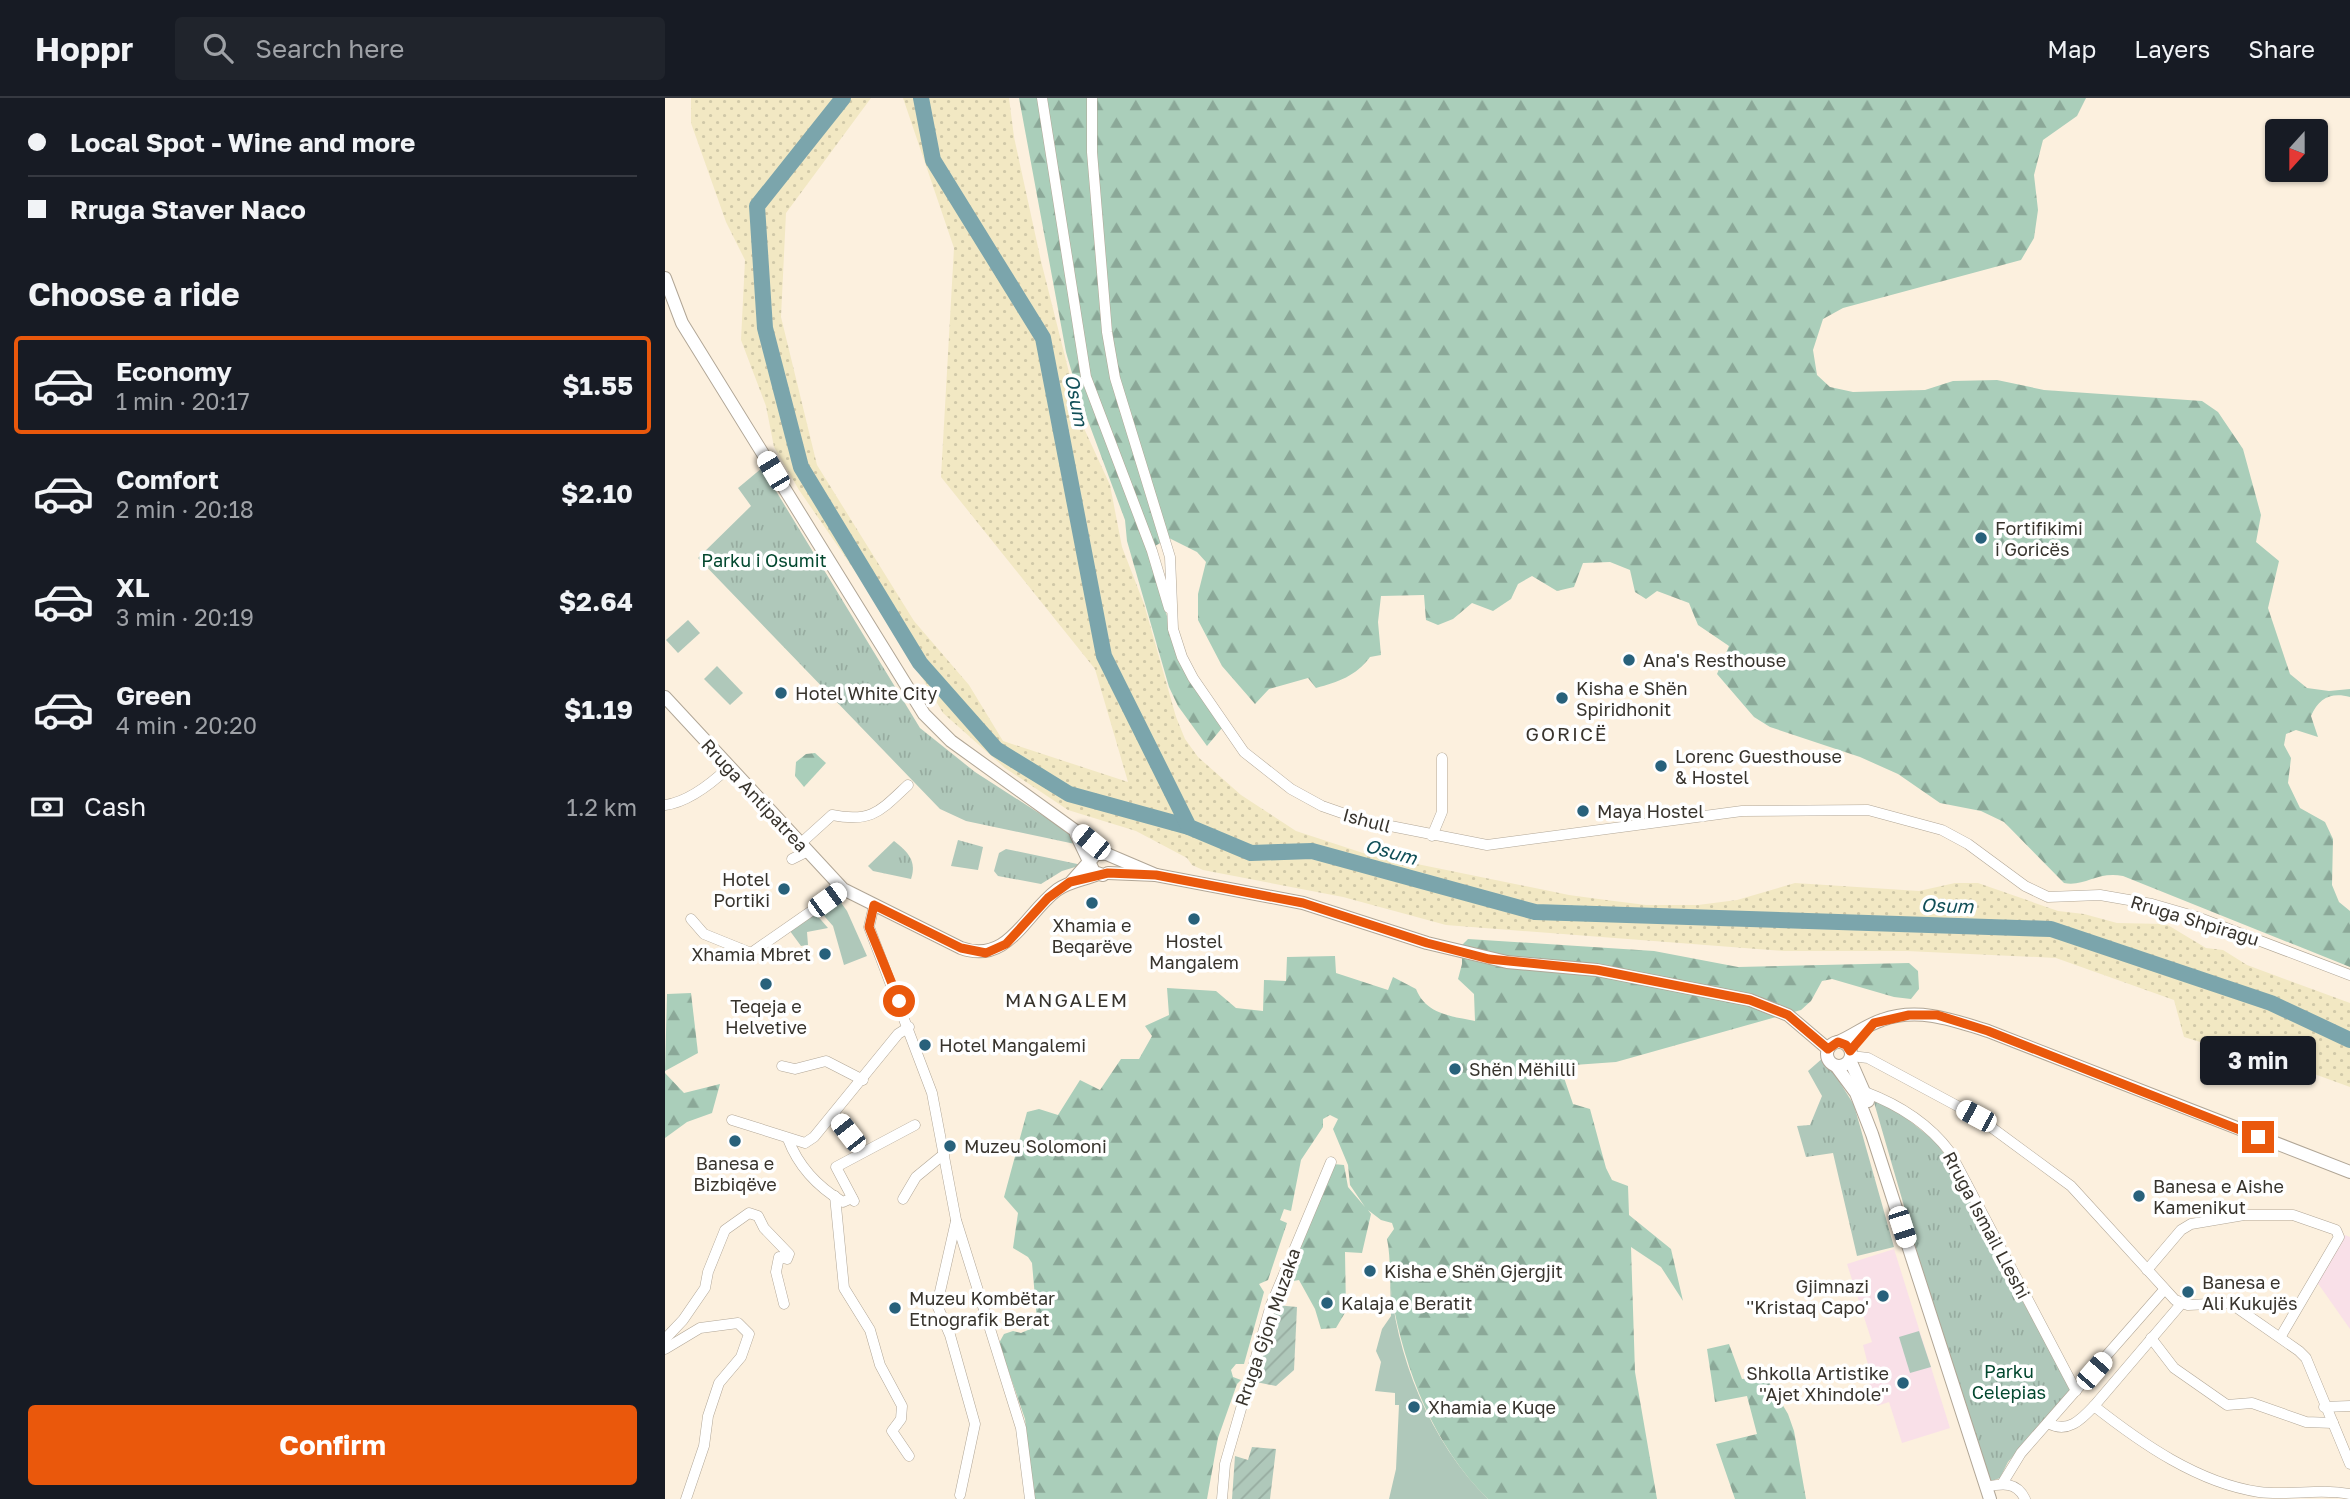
<!DOCTYPE html>
<html lang="en">
<head>
<meta charset="utf-8">
<style>
  :root { --surface:#171b24; --page:#20242c; --text:#f1f3f6; --muted:#9ea1a6; --line:#363941; --accent:#ea580c }
  body { margin:0; font-family:"Golos Text",sans-serif; background:var(--page); color:var(--text); height:100vh; display:flex; flex-direction:column; font-size:26px; white-space:nowrap }
  * { box-sizing:border-box; margin:0 }
  p { font-size:23px; color:var(--muted) }
  .icon { flex:none; width:38px; height:38px; fill:none; stroke:currentColor; stroke-width:2; stroke-linecap:round; stroke-linejoin:round }
  .map { position:relative; flex:1; overflow:hidden }
  .drawer { display:flex; flex-direction:column; background:var(--surface); width:665px }
  .drawer>* { flex:none }
  .top-card { display:grid; align-content:center; height:154px; padding:0 28px; background:var(--surface) }
  .needle { width:46px; rotate:201deg }
  .tools { position:absolute; left:1600px; top:21px; display:grid; gap:14px }
  .tools a { display:grid; place-items:center; width:63px; height:63px; border-radius:7px; background:var(--surface); box-shadow:0 2px 5px #0004; font-size:35px }
  .end { position:absolute; width:32px; height:32px; margin:-16px; border:9px solid #ea580c; background:#fff; box-shadow:0 0 0 4px #fff }
  .from { border-radius:50% }
  .bubble { position:absolute; height:49px; border-radius:7px; background:var(--surface); box-shadow:0 2px 5px #0004; font-size:23px; font-weight:700; line-height:49px; text-align:center }
  .car { position:absolute; width:21px; height:42px; margin:-21px -10px; border-radius:9px; box-shadow:0 0 5px 2px #0007; background:linear-gradient(#fff 24%,#345 0 40%,#fff 0 76%,#345 0 86%,#fff 0) }
  .top-card b { display:flex; align-items:center; gap:24px; height:66px; font-size:26px }
  .top-card b+b { border-top:2px solid var(--line) }
  .top-card i { width:18px; height:18px; background:var(--text) }
  ul { padding:0; list-style:none }
  li { display:flex; align-items:center; gap:21px; height:98px; margin:0 14px 10px; padding:0 14px; border:4px solid transparent; border-radius:7px }
  li div { flex:1 }
  li b { display:block; font-size:26px }
  li em { font-style:normal; font-weight:700 }
  li.on { border-color:var(--accent) }
  li>.icon { width:63px; height:63px; stroke-width:1.5 }
  h2 { padding:0 28px; font-size:32px; line-height:84px }
  .pay { display:flex; align-items:center; gap:18px; height:77px; padding:0 28px; font-size:26px }
  .pay p { margin-inline-start:auto }
  .cta { display:flex; gap:14px; margin-top:auto; padding:14px 28px }
  .cta a { flex:1; height:80px; border-radius:7px; background:var(--accent); color:#fff; font-size:28px; font-weight:700; line-height:80px; text-align:center }
  header { display:flex; align-items:center; gap:42px; box-sizing:border-box; height:98px; padding:0 35px; background:var(--surface); border-bottom:2px solid var(--line) }
  header strong { font-size:33px }
  nav { display:flex; gap:38px; margin-inline-start:auto; font-size:24px }
  .search { width:490px; height:63px; background:var(--page); display:flex; align-items:center; gap:18px; box-sizing:border-box; padding:0 24px; border-radius:7px; color:var(--muted); font-size:26px }
  main { display:flex; flex:1; min-height:0 }
  .map>svg:first-child { display:block }
  .education { fill:#f9e0e8 }
  .grass { fill:#afc8ba }
  .forest { fill:url(#forest-firs) }
  .sand { fill:url(#sand-dots) }
  .park { fill:url(#park-tufts) }
  .garden { fill:url(#garden-furrows) }
  .lines { fill:none; stroke-linecap:round; stroke-linejoin:round }
  .river { stroke:#7ba5ac; stroke-width:16 }
  .minor-casing { stroke:#b1a696; stroke-width:11 }
  .major-casing { stroke:#b1a696; stroke-width:14 }
  .minor { stroke:#fff; stroke-width:10 }
  .major { stroke:#fff; stroke-width:12 }
  .route { stroke:#ea580c; stroke-width:9 }
  .poi-dot { fill:#28617b; stroke:#fff; stroke-width:2.5 }
  .labels { text-anchor:middle; dominant-baseline:central; stroke-width:7; stroke-linejoin:round; paint-order:stroke }
  .poi-label { font-size:18px; fill:#38342d; stroke:#fff; text-anchor:start }
  .park-label { font-size:18px; fill:#03482f; stroke:#fff }
  .street-label { font-size:18px; fill:#38342d; stroke:#fff }
  .water-label { font-size:19px; font-style:italic; fill:#114f58; stroke:#fff }
  .neighbourhood-label { font-size:19px; letter-spacing:2px; fill:#38342d; stroke:#fff }
</style>
</head>
<body>
<header>
<strong>Hoppr</strong>
<div class="search"><svg class="icon" aria-label="search" viewBox="0 0 24 24"><circle cx="10" cy="10" r="6"/><path d="M15 15l6 6"/></svg>Search here</div>
<nav><a>Map</a><a>Layers</a><a>Share</a></nav>
</header>
<main>
<section class="drawer">
<div class="top-card">
<b><i class="from"></i>Local Spot - Wine and more</b>
<b><i></i>Rruga Staver Naco</b>
</div>
<h2>Choose a ride</h2>
<ul>
<li class="on"><svg class="icon" aria-label="car" viewBox="0 0 24 24"><path d="M5 17H2v-5l4-1 3-4h7l3 4 3 1v5h-3M9 17h6M6 11h13"/><circle cx="7" cy="17" r="2"/><circle cx="17" cy="17" r="2"/></svg><div><b>Economy</b><p>1 min · 20:17</p></div><em>$1.55</em></li>
<li><svg class="icon" aria-label="car" viewBox="0 0 24 24"><path d="M5 17H2v-5l4-1 3-4h7l3 4 3 1v5h-3M9 17h6M6 11h13"/><circle cx="7" cy="17" r="2"/><circle cx="17" cy="17" r="2"/></svg><div><b>Comfort</b><p>2 min · 20:18</p></div><em>$2.10</em></li>
<li><svg class="icon" aria-label="car" viewBox="0 0 24 24"><path d="M5 17H2v-5l4-1 3-4h7l3 4 3 1v5h-3M9 17h6M6 11h13"/><circle cx="7" cy="17" r="2"/><circle cx="17" cy="17" r="2"/></svg><div><b>XL</b><p>3 min · 20:19</p></div><em>$2.64</em></li>
<li><svg class="icon" aria-label="car" viewBox="0 0 24 24"><path d="M5 17H2v-5l4-1 3-4h7l3 4 3 1v5h-3M9 17h6M6 11h13"/><circle cx="7" cy="17" r="2"/><circle cx="17" cy="17" r="2"/></svg><div><b>Green</b><p>4 min · 20:20</p></div><em>$1.19</em></li>
</ul>
<div class="pay"><svg class="icon" aria-label="cash" viewBox="0 0 24 24"><path d="M3 7h18v10H3z"/><circle cx="12" cy="12" r="2"/></svg>Cash<p>1.2 km</p></div>
<div class="cta"><a>Confirm</a></div>
</section>
<div class="map">
<svg width="1685" height="1401" viewBox="0 0 1685 1401">
  <defs>
    <pattern id="forest-firs" width="22" height="20" patternUnits="userSpaceOnUse" patternTransform="scale(1.75)"><rect width="22" height="20" fill="#aaceba"/><path d="M5 1l3.5 6h-7zM16 11l3.5 6h-7z" fill="#8ba898"/></pattern>
    <pattern id="sand-dots" width="8" height="8" patternUnits="userSpaceOnUse" patternTransform="scale(1.75)"><rect width="8" height="8" fill="#f2e8c3"/><path d="M2 2h.1M6 6h.1" fill="none" stroke="#d0c8a8" stroke-width="1.8" stroke-linecap="round"/></pattern>
    <pattern id="park-tufts" width="24" height="20" patternUnits="userSpaceOnUse" patternTransform="scale(1.75)"><rect width="24" height="20" fill="#afc8ba"/><path d="M3 7l-1-3M5 7V3M7 7l1-3M15 17l-1-3M17 17v-4M19 17l1-3" fill="none" stroke="#97aca0"/></pattern>
    <pattern id="garden-furrows" width="10" height="10" patternUnits="userSpaceOnUse" patternTransform="scale(1.75)"><rect width="10" height="10" fill="#afc8ba"/><path d="M-1 1l2-2M0 10L10 0M9 11l2-2" fill="none" stroke="#97aca0"/></pattern>
  </defs>
  <rect width="100%" height="100%" fill="#fcf0de"/>
  <g class="education">
    <polygon points="1680,1137 1685,1139 1685,1231 1652,1184"/>
    <polygon points="1229,1151 1285,1330 1237,1345 1224,1304 1212,1308 1203,1280 1206,1279 1198,1247 1207,1244 1182,1166"/>
  </g>
  <g class="grass">
    <polygon points="23,522 35,535 13,555 1,542"/>
    <polygon points="52,568 78,595 65,607 39,581"/>
    <polygon points="172,799 182,813 202,858 179,867 168,828 153,811"/>
    <polygon points="150,815 163,830 142,834 143,847 136,848 125,833"/>
    <path d="M725 1176C729 1256 766 1345 823 1401H724L731 1371 734 1307H730V1295L710 1293 716 1264 711 1253 717 1231 726 1218Z"/>
    <polygon points="1254,1233 1266,1269 1245,1275 1234,1239"/>
  </g>
  <g class="forest">
    <path d="M354 0H1421L1412 18 1378 42 1369 77 1373 112 1369 140 1356 162 1178 210 1158 221 1148 252 1152 277 1165 289 1188 294 1260 292 1288 283 1332 282 1379 292 1537 303 1553 314 1578 351 1596 417 1591 444 1614 463 1603 510 1625 576 1642 590 1664 593 1685 591V599C1666 594 1654 600 1646 618L1653 639 1631 632 1621 636 1619 647 1626 660 1623 685 1635 710 1660 724 1668 741 1667 787 1674 804 1685 813V869L1458 778C1432 773 1420 789 1399 785L1339 724 1316 713 1275 705 1233 676 1195 659 1105 629 1089 619 1052 576 1064 548 1033 527 1024 505 992 493 981 501 970 494 965 472 945 464 918 465 909 489 892 493 867 478 853 486 846 501 828 513 807 505 788 521 773 527 761 522 759 497 716 498 713 524 716 557 705 559C691 578 673 584 651 590L643 580 604 591 590 606 557 568 533 522V496L541 464 532 454 504 440 483 452 514 560 557 630 542 648 513 608 504 589 462 443 460 422 413 296 401 254Z"/>
    <polygon points="150,655 161,665 139,689 130,678 131,664 141,656"/>
    <path d="M803 841 989 853 1073 869 1244 865 1253 873 1254 891 1246 901 1229 899 1167 881 1157 883 1146 903 1136 912 951 964 895 968 908 1006 925 1011 941 1070 947 1082 963 1088 964 1117 1006 1151 1018 1203 996 1169 966 1149 970 1274 992 1401H823C769 1348 740 1273 727 1200 724 1180 726 1160 722 1141L729 1131 727 1125 716 1122 703 1112 706 1116 697 1155 680 1154 681 1213 671 1230 656 1231 650 1211 634 1182 617 1185 668 1066 679 1067 683 1089 700 1109 685 1087 683 1067 668 1031 673 1021 665 1017 658 1021V1029L636 1062 626 1113 619 1111 615 1122 622 1125 603 1182 594 1186 599 1194 579 1266H571L566 1272 568 1279 576 1282 572 1286 553 1340 542 1401H369L360 1321 334 1245 339 1236 348 1233 356 1235 370 1229 372 1222 367 1165 363 1159 348 1150 353 1115 339 1099 362 1014 374 1011 393 1017 415 982 435 992 456 961H474L487 938 480 928 504 917 502 890 551 893 571 910 598 913 599 882 621 883 622 859 670 858 671 875 723 892 728 879 751 891C761 916 785 918 810 923L809 896 793 881 797 866V847Z"/>
    <polygon points="26,895 33,955 0,973 2,896"/>
    <polygon points="0,975 19,995 55,986 47,1015 22,1024 0,1040"/>
    <polygon points="1064,1246 1077,1281 1101,1279 1123,1316 1129,1333 1141,1401 1070,1401 1051,1346 1092,1336 1082,1298 1050,1304 1042,1251"/>
  </g>
  <polygon class="sand" points="26,0 206,0 121,115 116,219 152,367 249,523 304,587 338,643 463,684 430,571 276,379 289,150 238,0 344,0 349,39 376,163 417,326 445,387 457,449 479,506 511,619 520,641 533,659 576,697 631,733 698,755 904,797 941,802 981,807 1033,807 1072,802 1130,785 1254,793 1290,785 1313,785 1393,813 1419,816 1452,825 1501,826 1541,850 1558,852 1582,867 1685,905 1685,989 1611,962 1556,957 1545,947 1519,939 1509,902 1391,860 1242,853 1118,853 781,827 678,799 538,772 527,767 522,760 471,733 403,712 340,670 278,615 217,512 134,392 109,349 101,308 76,242 80,162 61,124 26,25"/>
  <g class="park">
    <polygon points="97,370 255,630 310,674 408,737 410,746 301,723 275,711 33,460 86,408 73,390"/>
    <polygon points="293,742 318,749 313,772 286,768"/>
    <path d="M229 743C243 754 252 763 246 781L208 773 203 768Z"/>
    <polygon points="341,751 417,767 397,773 376,786 333,778 329,773 334,755"/>
    <polygon points="1159,959 1189,1007 1229,1149 1192,1158 1168,1055 1141,1059 1132,1028 1145,1027 1157,998 1143,973"/>
    <polygon points="1208,1001 1226,1008 1271,1044 1289,1070 1320,1134 1406,1292 1343,1364 1335,1380 1324,1384 1238,1117 1239,1108"/>
  </g>
  <g class="garden">
    <polygon points="611,1207 632,1209 629,1272 611,1288 591,1284"/>
    <polygon points="587,1349 611,1351 605,1401 567,1401 570,1358 583,1362"/>
  </g>
  <g class="lines">
    <g class="river">
      <polyline points="178,0 92,108 100,230 136,369 255,565 331,651 404,696 524,729"/>
      <polyline points="256,0 268,62 378,240 439,558 524,729 586,755 647,753 870,814 1386,831 1606,905 1685,942"/>
    </g>
    <g class="minor-casing">
      <g id="minor">
        <polyline points="377,0 421,279 487,453 504,510"/>
        <polyline points="427,0 427,54 442,234 450,280 505,459 508,531 517,559 528,580 579,654 626,691 657,708 700,723 822,747 1077,713 1203,712 1277,732 1303,746 1360,788 1383,799 1435,797 1487,806 1532,819 1685,877"/>
        <path d="M0 707C24 704 47 685 64 669"/>
        <polyline points="767,738 777,714 777,660"/>
        <path d="M135 746 167 717C207 725 215 713 243 687"/>
        <polyline points="127,761 143,753"/>
        <polyline points="209,807 204,829 267,995 291,1122 356,1330 365,1401"/>
        <polyline points="26,821 39,836 86,855 178,791"/>
        <polyline points="1186,958 1203,960 1311,1018 1406,1088 1510,1202 1523,1207 1565,1205 1634,1253 1641,1260 1685,1366"/>
        <polyline points="117,968 130,971 161,963 198,982"/>
        <path d="M1200 994C1232 1006 1264 1026 1285 1054L1411 1293"/>
        <polyline points="169,1016 197,1054"/>
        <polyline points="67,1022 140,1045 149,1039 233,936 244,929"/>
        <path d="M123 1041C134 1070 153 1089 178 1104L187 1100"/>
        <polyline points="170,1098 179,1190 205,1232 215,1267 237,1308 236,1321 227,1333 244,1358"/>
        <polyline points="238,1101 251,1079 279,1056"/>
        <polyline points="189,1103 171,1069 250,1027"/>
        <polyline points="291,1123 272,1207 285,1237 310,1326 295,1397"/>
        <polyline points="1482,1172 1516,1132 1526,1126 1579,1117 1628,1117 1671,1132 1674,1139 1616,1238"/>
        <polyline points="1486,1240 1509,1270 1562,1307 1587,1305 1641,1324 1668,1325"/>
        <polyline points="0,1241 18,1222 40,1190 43,1174 60,1132 84,1115 93,1118 99,1130 124,1156 122,1161 114,1159 111,1174 119,1206"/>
        <polyline points="0,1251 35,1230 73,1225 84,1236 76,1259 54,1285 43,1318 39,1348 21,1401"/>
        <polyline points="1429,1308 1516,1206"/>
        <polyline points="1659,1309 1685,1308"/>
        <path d="M1383 1325C1402 1336 1416 1322 1429 1308 1476 1345 1533 1385 1594 1394 1624 1398 1655 1390 1685 1396"/>
        <polyline points="1337,1386 1356,1355 1499,1192"/>
        <path d="M1321 1389C1338 1385 1352 1384 1360 1401"/>
        <polyline points="557,1401 560,1366 606,1207 666,1064"/>
      </g>
    </g>
    <g class="major-casing">
      <g id="major">
        <polyline points="0,180 17,225 259,616 286,643 426,744 444,757 491,777"/>
        <path d="M0 599 178 791 296 850C343 867 360 816 392 792 405 783 419 782 433 776"/>
        <polyline points="411,736 429,774 438,777"/>
        <polyline points="443,775 491,777 638,805 762,845 842,864 932,872 1085,902 1123,917 1163,951"/>
        <polyline points="407,783 431,756 442,756"/>
        <circle cx="1174" cy="956" r="12"/>
        <path d="M1173 944C1188 938 1201 927 1217 922 1253 909 1288 922 1323 933L1685 1074"/>
        <polyline points="1185,962 1203,1003"/>
        <polyline points="1171,968 1191,995 1207,1036 1325,1401"/>
      </g>
    </g>
    <use href="#minor" class="minor"/>
    <use href="#major" class="major"/>
  </g>
  <g class="lines">
    <polyline class="route" points="234,903 204,829 209,807 296,850 321,855 341,846 383,800 405,784 443,775 491,777 638,805 762,845 824,861 932,872 1085,902 1123,917 1163,951 1173,944 1181,947 1185,953 1209,925 1244,917 1272,917 1323,933 1593,1039"/>
  </g>
  <g class="poi-dot">
    <circle cx="1316" cy="440" r="7"/>
    <circle cx="964" cy="562" r="7"/>
    <circle cx="116" cy="595" r="7"/>
    <circle cx="897" cy="600" r="7"/>
    <circle cx="996" cy="668" r="7"/>
    <circle cx="918" cy="713" r="7"/>
    <circle cx="119" cy="791" r="7"/>
    <circle cx="427" cy="805" r="7"/>
    <circle cx="529" cy="821" r="7"/>
    <circle cx="160" cy="856" r="7"/>
    <circle cx="101" cy="886" r="7"/>
    <circle cx="260" cy="947" r="7"/>
    <circle cx="790" cy="971" r="7"/>
    <circle cx="70" cy="1043" r="7"/>
    <circle cx="285" cy="1048" r="7"/>
    <circle cx="1474" cy="1098" r="7"/>
    <circle cx="705" cy="1173" r="7"/>
    <circle cx="1523" cy="1194" r="7"/>
    <circle cx="1218" cy="1198" r="7"/>
    <circle cx="662" cy="1205" r="7"/>
    <circle cx="230" cy="1210" r="7"/>
    <circle cx="1238" cy="1285" r="7"/>
    <circle cx="749" cy="1309" r="7"/>
  </g>
  <g class="labels">
    <g class="poi-label">
      <text x="1330" y="430">Fortifikimi<tspan x="1330" dy="21">i Goricës</tspan></text>
      <text x="978" y="562">Ana's Resthouse</text>
      <text x="911" y="590">Kisha e Shën<tspan x="911" dy="21">Spiridhonit</tspan></text>
      <text x="130" y="595">Hotel White City</text>
      <text x="1010" y="658">Lorenc Guesthouse<tspan x="1010" dy="21">&amp; Hostel</tspan></text>
      <text x="932" y="713">Maya Hostel</text>
      <text x="105" y="781" text-anchor="end">Hotel<tspan x="105" dy="21">Portiki</tspan></text>
      <text x="427" y="827" text-anchor="middle">Xhamia e<tspan x="427" dy="21">Beqarëve</tspan></text>
      <text x="529" y="843" text-anchor="middle">Hostel<tspan x="529" dy="21">Mangalem</tspan></text>
      <text x="146" y="856" text-anchor="end">Xhamia Mbret</text>
      <text x="101" y="908" text-anchor="middle">Teqeja e<tspan x="101" dy="21">Helvetive</tspan></text>
      <text x="274" y="947">Hotel Mangalemi</text>
      <text x="804" y="971">Shën Mëhilli</text>
      <text x="299" y="1048">Muzeu Solomoni</text>
      <text x="70" y="1065" text-anchor="middle">Banesa e<tspan x="70" dy="21">Bizbiqëve</tspan></text>
      <text x="1488" y="1088">Banesa e Aishe<tspan x="1488" dy="21">Kamenikut</tspan></text>
      <text x="719" y="1173">Kisha e Shën Gjergjit</text>
      <text x="1537" y="1184">Banesa e<tspan x="1537" dy="21">Ali Kukujës</tspan></text>
      <text x="1204" y="1188" text-anchor="end">Gjimnazi<tspan x="1204" dy="21">''Kristaq Capo'</tspan></text>
      <text x="244" y="1200">Muzeu Kombëtar<tspan x="244" dy="21">Etnografik Berat</tspan></text>
      <text x="676" y="1205">Kalaja e Beratit</text>
      <text x="1224" y="1275" text-anchor="end">Shkolla Artistike<tspan x="1224" dy="21">''Ajet Xhindole''</tspan></text>
      <text x="763" y="1309">Xhamia e Kuqe</text>
    </g>
    <g class="park-label">
      <text x="99" y="462">Parku i Osumit</text>
      <text x="1344" y="1273">Parku<tspan x="1344" dy="21">Celepias</tspan></text>
    </g>
    <g class="street-label">
      <text transform="translate(90 697) rotate(47)">Rruga Antipatrea</text>
      <text transform="translate(702 722) rotate(15)">Ishull</text>
      <text transform="translate(1530 822) rotate(17)">Rruga Shpiragu</text>
      <text transform="translate(1322 1127) rotate(62)">Rruga Ismail Lleshi</text>
      <text transform="translate(602 1229) rotate(-71)">Rruga Gjon Muzaka</text>
    </g>
    <g class="water-label">
      <text transform="translate(412 302) rotate(79)">Osum</text>
      <text transform="translate(726 753) rotate(15)">Osum</text>
      <text transform="translate(1282 807) rotate(2)">Osum</text>
    </g>
    <g class="neighbourhood-label">
      <text x="902" y="635">GORICË</text>
      <text x="402" y="901">MANGALEM</text>
    </g>
  </g>
</svg>
<div class="tools">
<a><svg class="needle" viewBox="-14 -14 28 28"><path d="M0-13l5 13h-10z" fill="#e53935"/><path d="M0 13l5-13h-10z" fill="#9ea1a6"/></svg></a>
</div>
<i class="end from" style="left:234px;top:903px"></i>
<i class="end" style="left:1593px;top:1039px"></i>
<div class="bubble" style="left:1535px;top:938px;width:116px">3 min</div>
<i class="car" style="left:108px;top:373px;rotate:329deg"></i>
<i class="car" style="left:426px;top:744px;rotate:309deg"></i>
<i class="car" style="left:162px;top:802px;rotate:54deg"></i>
<i class="car" style="left:1311px;top:1018px;rotate:298deg"></i>
<i class="car" style="left:183px;top:1035px;rotate:322deg"></i>
<i class="car" style="left:1237px;top:1129px;rotate:162deg"></i>
<i class="car" style="left:1429px;top:1273px;rotate:41deg"></i>
</div>
</main>
</body>
</html>
